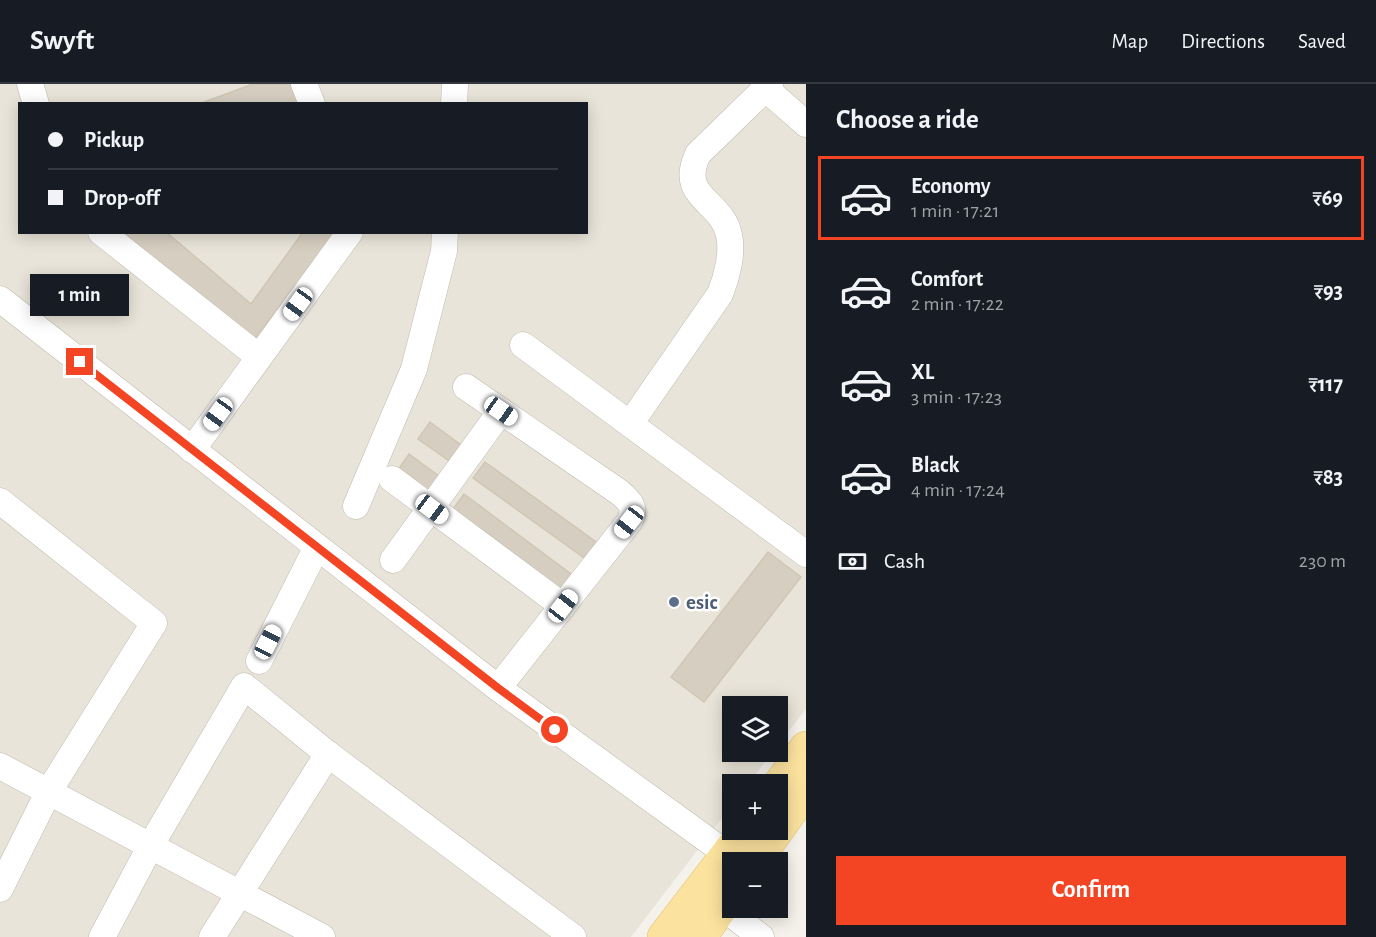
<!DOCTYPE html>
<html lang="en">
<head>
<meta charset="utf-8">
<style>
  :root { --surface:#171b24; --page:#242831; --text:#f1f3f6; --muted:#9ea1a6; --line:#363941; --accent:#f34523 }
  body { margin:0; font-family:"Alegreya Sans",sans-serif; background:var(--page); color:var(--text); height:100vh; display:flex; flex-direction:column; font-size:22px; white-space:nowrap }
  * { box-sizing:border-box; margin:0 }
  p { font-size:20px; color:var(--muted) }
  .icon { flex:none; width:33px; height:33px; fill:none; stroke:currentColor; stroke-width:2; stroke-linecap:round; stroke-linejoin:round }
  .map { position:relative; flex:1; overflow:hidden }
  .side { display:flex; flex-direction:column; background:var(--surface); width:570px }
  .side>* { flex:none }
  .hud { position:absolute; left:18px; top:18px; width:570px; height:132px; border-radius:0px; box-shadow:0 3px 15px #0003; display:grid; align-content:center; height:132px; padding:0 30px; background:var(--surface) }
  .controls { position:absolute; left:722px; top:612px; display:grid; gap:12px }
  .controls a { display:grid; place-items:center; width:66px; height:66px; border-radius:0px; background:var(--surface); box-shadow:0 3px 15px #0003; font-size:30px }
  .end { position:absolute; width:27px; height:27px; margin:-14px; border:8px solid #f34523; background:#fff; box-shadow:0 0 0 3px #fff }
  .from { border-radius:50% }
  .bubble { position:absolute; height:42px; border-radius:0px; background:var(--surface); box-shadow:0 3px 15px #0003; font-size:20px; font-weight:600; line-height:42px; text-align:center }
  .car { position:absolute; width:18px; height:36px; margin:-18px -9px; border-radius:8px; box-shadow:0 0 4px 2px #0007; background:linear-gradient(#fff 24%,#345 0 40%,#fff 0 76%,#345 0 86%,#fff 0) }
  .hud b { display:flex; align-items:center; gap:21px; height:57px; font-size:22px }
  .hud b+b { border-top:2px solid var(--line) }
  .hud i { width:15px; height:15px; background:var(--text) }
  ul { padding:0; list-style:none }
  li { display:flex; align-items:center; gap:18px; height:84px; margin:0 12px 9px; padding:0 18px; border:3px solid transparent; border-radius:0px }
  li div { flex:1 }
  li b { display:block; font-size:22px }
  li em { font-style:normal; font-weight:600 }
  li.selected { border-color:var(--accent) }
  li>.icon { width:54px; height:54px; stroke-width:1.5 }
  h2 { padding:0 30px; font-size:27px; line-height:72px }
  .pay { display:flex; align-items:center; gap:15px; height:66px; padding:0 30px; font-size:22px }
  .pay p { margin-inline-start:auto }
  .action { display:flex; gap:12px; margin-top:auto; padding:12px 30px }
  .action a { flex:1; height:69px; border-radius:0px; background:var(--accent); color:#fff; font-size:24px; font-weight:600; line-height:69px; text-align:center }
  header { display:flex; align-items:center; gap:36px; box-sizing:border-box; height:84px; padding:0 30px; background:var(--surface); border-bottom:2px solid var(--line) }
  header strong { font-size:28px }
  nav { display:flex; gap:33px; margin-inline-start:auto; font-size:21px }
  main { display:flex; flex:1; min-height:0 }
  .map>svg:first-child { display:block }
  .residential { fill:#e9e4d9; fill-rule:evenodd }
  .building { fill:#d6cec0; stroke:#d1c6b4; stroke-width:1.5 }
  .lines { fill:none; stroke-linecap:round; stroke-linejoin:round }
  .minor-casing { stroke:#c0baad; stroke-width:27 }
  .major-casing { stroke:#e1bf6d; stroke-width:34 }
  .minor { stroke:#fff; stroke-width:26 }
  .major { stroke:#fbe29e; stroke-width:33 }
  .route { stroke:#f34523; stroke-width:8 }
  .service-dot { fill:#5c6f8a; stroke:#fff; stroke-width:2 }
  .labels { text-anchor:middle; dominant-baseline:central; stroke-width:5; stroke-linejoin:round; paint-order:stroke }
  .service-label { font-size:21px; font-weight:bold; fill:#4e5e75; stroke:#fff; text-anchor:start }
</style>
</head>
<body>
<header>
<strong>Swyft</strong>
<nav><a>Map</a><a>Directions</a><a>Saved</a></nav>
</header>
<main>
<div class="map">
<svg width="806" height="853" viewBox="0 0 806 853">
  <rect width="100%" height="100%" fill="#f5f2eb"/>
  <path class="residential" d="M0 0H806V625L777 662V622H732V668H773L748 700H732V721L631 853H0ZM20 20H586V148H20Z"/>
  <g class="building">
    <polygon points="253,0 297,0 304,20 199,20"/>
    <polygon points="107,148 166,148 251,220 303,148 338,148 251,259"/>
    <polygon points="430,338 469,367 458,383 418,355"/>
    <polygon points="409,370 447,398 436,414 398,386"/>
    <polygon points="485,378 599,460 587,476 473,394"/>
    <polygon points="464,410 575,493 564,508 453,425"/>
    <polygon points="768,468 801,493 704,618 671,593"/>
  </g>
  <g class="lines">
    <g class="minor-casing">
      <g id="minor">
        <polyline points="30,0 36,20"/>
        <polyline points="304,0 312,20"/>
        <polyline points="765,4 806,40"/>
        <polyline points="454,20 455,0"/>
        <polyline points="101,148 259,273"/>
        <polyline points="0,215 498,604 738,778"/>
        <polyline points="523,261 806,470"/>
        <path d="M466 303 619 408C630 417 637 424 629 438L498 604"/>
        <path d="M630 340 720 210C727 193 733 169 729 151 722 116 677 114 698 70L770 0"/>
        <polyline points="192,366 350,148"/>
        <polyline points="392,395 563,522"/>
        <polyline points="0,417 154,539 49,707 0,805"/>
        <polyline points="356,422 414,285 444,167 445,148"/>
        <polyline points="393,476 501,327"/>
        <polyline points="259,577 317,463"/>
        <polyline points="0,682 322,853"/>
        <polyline points="721,822 761,853"/>
        <polyline points="102,853 151,761 244,602 328,670 573,853"/>
        <polyline points="212,853 328,670"/>
      </g>
    </g>
    <g class="major-casing">
      <g id="major">
        <polyline points="777,704 806,664"/>
        <polyline points="754,778 806,706"/>
        <polyline points="664,853 746,746"/>
        <polyline points="700,853 732,808"/>
      </g>
    </g>
    <use href="#minor" class="minor"/>
    <use href="#major" class="major"/>
  </g>
  <g class="lines">
    <polyline class="route" points="80,278 498,604 555,646"/>
  </g>
  <circle class="service-dot" cx="674" cy="518" r="6"/>
  <g class="labels">
    <g class="service-label">
      <text x="686" y="518">esic</text>
    </g>
  </g>
</svg>
<div class="controls">
<a><svg class="icon" aria-label="layers" viewBox="0 0 24 24"><path d="M12 4l9 5-9 5-9-5zM3 14l9 5 9-5"/></svg></a>
<a>+</a>
<a>−</a>
</div>
<i class="end from" style="left:555px;top:646px"></i>
<i class="end" style="left:80px;top:278px"></i>
<div class="bubble" style="left:30px;top:190px;width:99px">1 min</div>
<i class="car" style="left:298px;top:220px;rotate:216deg"></i>
<i class="car" style="left:501px;top:327px;rotate:125deg"></i>
<i class="car" style="left:218px;top:330px;rotate:216deg"></i>
<i class="car" style="left:432px;top:425px;rotate:127deg"></i>
<i class="car" style="left:629px;top:438px;rotate:218deg"></i>
<i class="car" style="left:563px;top:522px;rotate:38deg"></i>
<i class="car" style="left:268px;top:558px;rotate:27deg"></i>
<div class="hud">
<b><i class="from"></i>Pickup</b>
<b><i></i>Drop-off</b>
</div>
</div>
<section class="side">
<h2>Choose a ride</h2>
<ul>
<li class="selected"><svg class="icon" aria-label="car" viewBox="0 0 24 24"><path d="M5 17H2v-5l4-1 3-4h7l3 4 3 1v5h-3M9 17h6M6 11h13"/><circle cx="7" cy="17" r="2"/><circle cx="17" cy="17" r="2"/></svg><div><b>Economy</b><p>1 min · 17:21</p></div><em>₹69</em></li>
<li><svg class="icon" aria-label="car" viewBox="0 0 24 24"><path d="M5 17H2v-5l4-1 3-4h7l3 4 3 1v5h-3M9 17h6M6 11h13"/><circle cx="7" cy="17" r="2"/><circle cx="17" cy="17" r="2"/></svg><div><b>Comfort</b><p>2 min · 17:22</p></div><em>₹93</em></li>
<li><svg class="icon" aria-label="car" viewBox="0 0 24 24"><path d="M5 17H2v-5l4-1 3-4h7l3 4 3 1v5h-3M9 17h6M6 11h13"/><circle cx="7" cy="17" r="2"/><circle cx="17" cy="17" r="2"/></svg><div><b>XL</b><p>3 min · 17:23</p></div><em>₹117</em></li>
<li><svg class="icon" aria-label="car" viewBox="0 0 24 24"><path d="M5 17H2v-5l4-1 3-4h7l3 4 3 1v5h-3M9 17h6M6 11h13"/><circle cx="7" cy="17" r="2"/><circle cx="17" cy="17" r="2"/></svg><div><b>Black</b><p>4 min · 17:24</p></div><em>₹83</em></li>
</ul>
<div class="pay"><svg class="icon" aria-label="cash" viewBox="0 0 24 24"><path d="M3 7h18v10H3z"/><circle cx="12" cy="12" r="2"/></svg>Cash<p>230 m</p></div>
<div class="action"><a>Confirm</a></div>
</section>
</main>
</body>
</html>
